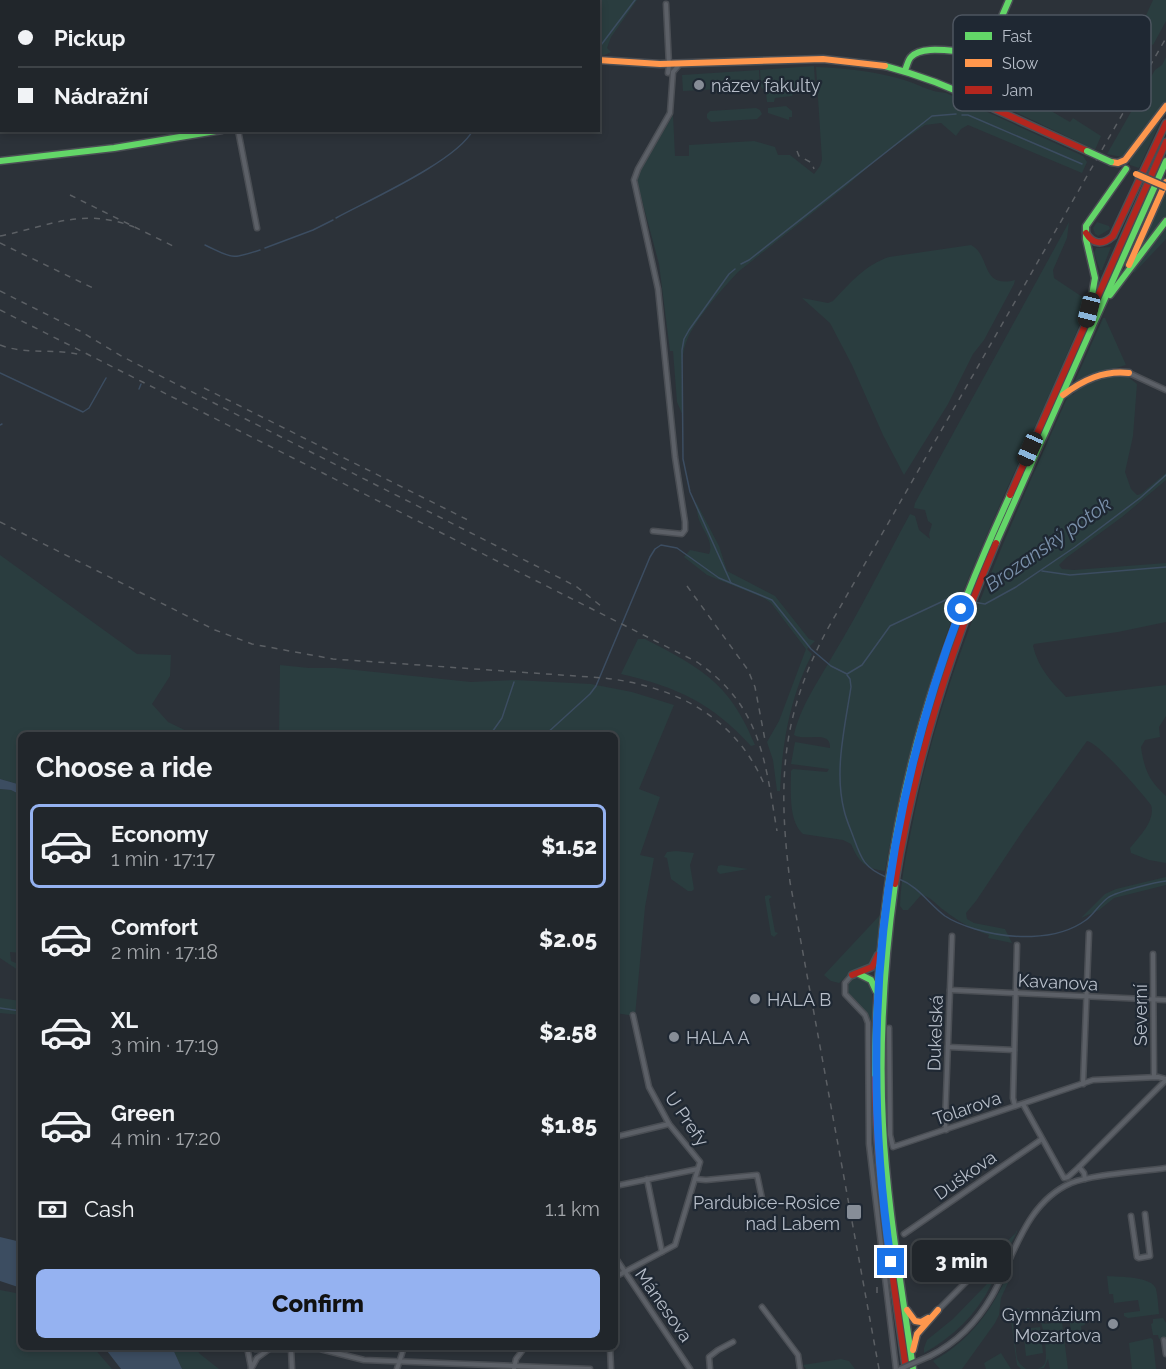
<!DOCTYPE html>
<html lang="en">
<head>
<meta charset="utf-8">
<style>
  :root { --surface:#21262b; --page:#2d3237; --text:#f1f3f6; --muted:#a2a5a9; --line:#3e4347; --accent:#95b2f1 }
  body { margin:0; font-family:Raleway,sans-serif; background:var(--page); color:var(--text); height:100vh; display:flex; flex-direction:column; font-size:22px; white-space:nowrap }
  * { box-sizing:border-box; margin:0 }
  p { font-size:20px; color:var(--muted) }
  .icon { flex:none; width:33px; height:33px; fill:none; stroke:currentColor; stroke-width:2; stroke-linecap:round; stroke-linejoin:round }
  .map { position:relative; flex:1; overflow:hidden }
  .drawer { position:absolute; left:18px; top:732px; width:600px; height:618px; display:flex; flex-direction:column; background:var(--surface); border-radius:9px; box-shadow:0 3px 9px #0003,0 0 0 2px var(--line) }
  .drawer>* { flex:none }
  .hud { position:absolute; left:0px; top:0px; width:600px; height:132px; box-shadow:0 3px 9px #0003,0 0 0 2px var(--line); display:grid; align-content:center; height:132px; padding:0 18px; background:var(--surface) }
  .end { position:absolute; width:27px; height:27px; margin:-14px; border:8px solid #1a73e8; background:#fff; box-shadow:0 0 0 3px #fff }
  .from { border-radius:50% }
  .bubble { position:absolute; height:42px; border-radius:9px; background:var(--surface); box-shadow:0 3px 9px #0003,0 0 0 2px var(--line); font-size:20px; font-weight:800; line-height:42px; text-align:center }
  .car { position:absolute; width:18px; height:36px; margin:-18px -9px; border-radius:8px; box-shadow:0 0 4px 2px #0007; background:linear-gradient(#222 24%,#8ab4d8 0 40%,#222 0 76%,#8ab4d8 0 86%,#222 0) }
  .hud b { display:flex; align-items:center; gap:21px; height:57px; font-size:22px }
  .hud b+b { border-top:2px solid var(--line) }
  .hud i { width:15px; height:15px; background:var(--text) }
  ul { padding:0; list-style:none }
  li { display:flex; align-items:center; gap:18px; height:84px; margin:0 12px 9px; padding:0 6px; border:3px solid transparent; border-radius:9px }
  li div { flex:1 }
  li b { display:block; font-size:22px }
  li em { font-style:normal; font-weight:800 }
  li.selected { border-color:var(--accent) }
  li>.icon { width:54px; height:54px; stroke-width:1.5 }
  h2 { padding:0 18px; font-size:27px; line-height:72px }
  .pay { display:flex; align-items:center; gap:15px; height:66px; padding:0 18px; font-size:22px }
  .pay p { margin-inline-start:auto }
  .primary-button { display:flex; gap:12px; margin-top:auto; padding:12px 18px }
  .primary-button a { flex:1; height:69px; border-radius:9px; background:var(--accent); color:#111; font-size:24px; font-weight:800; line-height:69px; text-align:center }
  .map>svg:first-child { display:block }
  .green { fill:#2a3d3f; fill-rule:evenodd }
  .water { fill:#3c4d61 }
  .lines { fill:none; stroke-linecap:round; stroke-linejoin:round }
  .stream { stroke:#3c4d61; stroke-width:1.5 }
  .street-casing { stroke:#4a4e54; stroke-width:7 }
  .fast-casing { stroke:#4a4e54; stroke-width:9 }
  .slow-casing { stroke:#4a4e54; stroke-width:9 }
  .jam-casing { stroke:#4a4e54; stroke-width:9 }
  .street { stroke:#5c6067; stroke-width:4 }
  .fast { stroke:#63d668; stroke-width:6 }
  .slow { stroke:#ff974d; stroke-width:6 }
  .jam { stroke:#b3261e; stroke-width:6 }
  .rail { stroke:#5b5f64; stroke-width:1.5; stroke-dasharray:6 6; stroke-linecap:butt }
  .street-bridge-casing { stroke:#4a4e54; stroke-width:7; stroke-linecap:butt }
  .fast-bridge-casing { stroke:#4a4e56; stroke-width:9; stroke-linecap:butt }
  .slow-bridge-casing { stroke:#4a4e56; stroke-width:9; stroke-linecap:butt }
  .street-bridge { stroke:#5c6067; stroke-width:4 }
  .fast-bridge { stroke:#63d668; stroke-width:6 }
  .slow-bridge { stroke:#ff974d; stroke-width:6 }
  .route { stroke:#1a73e8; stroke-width:8 }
  .poi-dot { fill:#868d97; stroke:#1f2833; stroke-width:2 }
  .labels { text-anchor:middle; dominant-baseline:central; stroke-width:4.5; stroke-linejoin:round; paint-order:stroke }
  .poi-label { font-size:18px; fill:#b7bec9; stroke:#1f2833; text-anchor:start }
  .street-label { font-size:18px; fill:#b7bec9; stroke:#1f2833 }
  .water-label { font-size:20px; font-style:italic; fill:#7a90aa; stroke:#1f2833 }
  .key { fill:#1f2833; stroke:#4d5560; stroke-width:1.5 }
  .key-label { font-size:16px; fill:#b7bec9 }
</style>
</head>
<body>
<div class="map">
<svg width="1166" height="1369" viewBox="0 0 1166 1369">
  <rect width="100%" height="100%" fill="#2c3239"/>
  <g class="green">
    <polygon points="546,0 637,0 611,37 607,48 611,52 605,55 599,55 598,2 543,1"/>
    <polygon points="1153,0 1166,0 1166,21 1153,45 1140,38 1138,33"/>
    <polygon points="1136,43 1144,52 1138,66 1141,68 1117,112 1106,107"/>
    <polygon points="1166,57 1166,101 1126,155 1122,157 1107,154 1155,70 1162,65"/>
    <polygon points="814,66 815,83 809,88 795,89 792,96 775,98 774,102 767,102 766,91 761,87 760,70"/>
    <path d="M816 67C845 68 873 71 901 79 919 84 926 91 946 93L1083 156 1087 162 1082 173 968 125 961 129 956 136 941 123 925 125 886 152 845 187 738 272C723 288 695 320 687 340 678 362 683 393 683 416L677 402 673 351H670L659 264 636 178 673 115 675 156H689V145L754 141 775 147 778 155H790L814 174 820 166 822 160Z"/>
    <path d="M759 70 760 87 683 91 682 75ZM714 81 757 80V83L730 84 729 86 721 87 720 85H714Z"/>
    <polygon points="959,75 1027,97 1070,122 1073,118 1101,136 1095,150 957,84"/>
    <polygon points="786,106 792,111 792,117 789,117 789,120 768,113 768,108"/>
    <polygon points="756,108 760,110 762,114 757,119 711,122 707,118 707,114 710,111"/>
    <polygon points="1163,116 1139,168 1130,165 1129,160 1131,157"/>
    <polygon points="1163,194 1166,195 1166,216 1134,259"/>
    <path d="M1069 222 1067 238 1053 270 1054 278 1084 298 1087 307C1046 407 998 503 958 604 924 690 901 780 885 871 864 868 859 862 851 844L843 840 803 834C788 821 791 789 791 771L793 769 827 772 829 769 791 764 795 742 830 748C831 729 805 742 794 735 800 707 819 680 832 657 860 611 884 562 910 514L915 516 919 530 930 539 929 534 932 524 928 521 925 510 914 508 915 503Z"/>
    <polygon points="1097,222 1109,226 1110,229 1098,236 1095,234 1093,228"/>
    <polygon points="1166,225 1166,239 1134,273 1132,269"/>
    <path d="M971 245C991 255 980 289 1015 280L1014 284 984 340 973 354 948 404 904 475 883 435 852 365 830 323 802 298 828 303 833 301C850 283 865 265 889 257Z"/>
    <polygon points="1111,247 1102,270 1100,270 1094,253 1096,248"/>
    <polygon points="1103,318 1105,318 1126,365 1075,381"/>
    <path d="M1114 376H1127L1137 384 1133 436 1125 472 1131 489 1137 495 1141 494 1166 473V480L1122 517 1066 558 1059 565 1062 569 1074 570 1166 563V622L1118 632 1034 644 1033 646C1038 668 1051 681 1066 697L1166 685V716L1159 727 1160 737 1145 740 1141 747C1144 769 1149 781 1166 796V863L1149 860 1131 853 1130 848C1139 837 1156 820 1151 805 1142 793 1099 743 1087 741L1024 829 976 901 966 913 967 919 974 923 1005 929 1012 943 988 938 989 935C973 930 958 921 945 911 937 906 931 896 921 895L908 910H903L900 906C901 874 909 842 915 811 945 666 1008 531 1068 396L1072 394 1073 395 1080 386Z"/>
    <path d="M696 502 719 546 727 571 775 596 809 639 815 641 807 649 812 654C790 697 782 743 780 791H777L773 760 767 742 779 721 806 649 771 603 764 598 707 575 684 557 690 550 709 554C714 543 704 532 700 522 697 516 697 509 696 502Z"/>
    <polygon points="0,555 137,654 171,655 170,676 152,704 168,722 195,735 21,735 21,785 0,779"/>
    <path d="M638 639H645C701 668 730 683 755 745L751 746C712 703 677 687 621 674Z"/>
    <polygon points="280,665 309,668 336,668 471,682 515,680 591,684 632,692 674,705 639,789 660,797 640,855 654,858 645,907 635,1016 615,1013 615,735 279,735"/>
    <polygon points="0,789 11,790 21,795 21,953 10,952 11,961 21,965 21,972 0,958"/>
    <polygon points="676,851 694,853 690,865 694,889 692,891 688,891 671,879 667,858 664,857 667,852"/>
    <polygon points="721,865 748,869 720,874 717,871 718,866"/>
    <polygon points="1166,877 1166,885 1114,898 1099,910 1081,918 1105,894 1116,889"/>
    <polygon points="769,895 772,897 769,899 775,932 778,933 774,937 771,935 765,899 765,896"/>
    <polygon points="881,914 875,956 871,966 850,973 839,983 831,981 824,975"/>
    <polygon points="861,977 870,982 872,988 872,1022 865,1011 848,993 849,982 854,978"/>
    <polygon points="0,998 21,1001 21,1015 0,1013"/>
    <polygon points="1016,1230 1017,1232 1004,1258 987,1258 976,1267 986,1256 990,1257 1016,1233"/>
    <path d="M991 1265 995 1267C997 1274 994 1279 991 1285 976 1315 953 1337 924 1353V1348L927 1340 953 1319 986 1285 992 1272 988 1267Z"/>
    <path d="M1009 1271 1013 1272 1001 1298 999 1315 995 1323 962 1369H940L933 1361C970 1341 993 1309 1009 1271Z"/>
    <path d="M1107 1276C1119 1277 1152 1276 1156 1289 1158 1297 1158 1306 1159 1314L1128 1318 1124 1316V1313L1140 1311 1138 1300 1114 1303 1113 1294H1109Z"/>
    <polygon points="0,1290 21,1294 21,1347 93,1347 112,1369 0,1369"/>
    <path d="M1028 1308 1040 1313 1044 1324 1062 1322 1068 1369H1050L1048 1359 1044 1368 1038 1369C1041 1367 1043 1367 1045 1363 1048 1355 1043 1322 1038 1315L1029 1311 1018 1314 1014 1320 1013 1326 1017 1359 1020 1364 1026 1369H1021L1017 1365 1011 1321 1016 1313Z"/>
    <polygon points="1083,1312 1085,1325 1081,1326 1082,1334 1074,1334 1071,1331 1069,1318 1074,1314"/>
    <polygon points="1163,1318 1166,1323 1166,1338 1159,1339 1158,1335 1153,1335 1151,1324 1153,1323 1153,1319"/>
    <polygon points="1040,1327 1043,1353 1026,1356 1023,1329"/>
    <polygon points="1151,1338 1153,1340 1156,1369 1132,1369 1129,1343"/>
    <polygon points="172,1347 194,1347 200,1354 219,1369 182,1369"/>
    <polygon points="1001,1353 1011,1369 986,1369 984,1363"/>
    <polygon points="841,1359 849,1361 855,1369 806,1369 803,1365"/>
  </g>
  <g class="water">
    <polygon points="0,779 21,785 21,795 11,790 0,789"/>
    <polygon points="0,1237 21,1242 21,1288 0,1281"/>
    <polygon points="104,1347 172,1347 182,1369 121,1369"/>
  </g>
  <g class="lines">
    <g class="stream">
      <polyline points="558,0 559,2"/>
      <polyline points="598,49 635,0"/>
      <polyline points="962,115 968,115 1082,164"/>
      <path d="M336 218C369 200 457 161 473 130"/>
      <path d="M205 245C233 258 230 260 260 250"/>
      <polyline points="265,248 313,230 333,220"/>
      <polyline points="741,264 749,260 932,116 956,114"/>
      <polyline points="0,373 83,412 89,408 106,378"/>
      <polyline points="139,389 141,384"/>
      <polyline points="0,425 2,424"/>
      <polyline points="1042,571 1070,575 1166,567"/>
      <polyline points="731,583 690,492 683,459 682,350 684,339 689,330 729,274 735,269"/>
      <polyline points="973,602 985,604 1016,587 1075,547 1140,498 1166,475"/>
      <path d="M847 675 850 679 851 687C845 726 834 771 844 810 846 819 850 828 853 836 861 858 863 867 886 877"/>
      <polyline points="490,735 502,718 514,682"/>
      <polyline points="545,735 590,694 596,686 650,557 655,549 661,545 677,548 719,578 772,600 811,649 831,666 847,674 862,665 890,626 954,596 963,599"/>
      <path d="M899 879C918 886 929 904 945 916 954 922 965 926 975 929 1008 939 1056 942 1086 920 1094 914 1100 903 1109 897 1117 892 1155 882 1166 881"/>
      <polyline points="0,1008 21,1011"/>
    </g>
    <g class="street-casing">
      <g id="street">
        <polyline points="666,4 669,65 668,73"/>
        <polyline points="238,130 257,228"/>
        <polyline points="1129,373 1166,390"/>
        <polyline points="653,531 682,534 685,530 685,522 675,457 658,289 634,180 638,169 670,113 673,72 679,65"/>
        <polyline points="1153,954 1154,1077"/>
        <polyline points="852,975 845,983 845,994 865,1015 868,1023 869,1144 896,1369"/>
        <polyline points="950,990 1166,1000"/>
        <polyline points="889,1028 890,1135 893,1147 1093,1080 1158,1077 1166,1079"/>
        <polyline points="948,1047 1014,1050"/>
        <polyline points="1083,1084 1089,933"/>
        <polyline points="1023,1104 1064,1178 1068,1177 1079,1167"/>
        <polyline points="1015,1106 1013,1098 1017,945"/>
        <polyline points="946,1130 945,1123 952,936"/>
        <polyline points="615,1137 669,1124"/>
        <polyline points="647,1179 662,1252"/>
        <polyline points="695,1179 706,1180 757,1175 763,1203 746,1208"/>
        <polyline points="1085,1179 1084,1173 1079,1167 1166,1080"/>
        <polyline points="615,1186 698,1169"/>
        <polyline points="1131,1216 1137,1257 1139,1258 1150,1256 1145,1214"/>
        <polyline points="904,1234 1042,1139"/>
        <polyline points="615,1257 690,1369"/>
        <polyline points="615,1277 675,1245 700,1162 669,1124 649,1087 633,1015"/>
        <polyline points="762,1307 798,1355 800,1369"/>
        <polyline points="938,1310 985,1263 992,1261 1006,1266"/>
        <polyline points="1164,1340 1166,1354"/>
        <polyline points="247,1347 251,1367"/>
        <polyline points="249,1347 255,1349 320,1349 364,1360 590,1369"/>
        <polyline points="610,1347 611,1369"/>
        <polyline points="291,1349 292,1369"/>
        <path d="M930 1356C956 1343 977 1322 992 1296 1014 1257 1025 1203 1071 1183 1094 1174 1140 1172 1166 1168"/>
        <polyline points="251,1369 257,1358 268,1350"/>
        <polyline points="397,1369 404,1347"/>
        <polyline points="514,1369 516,1359 525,1347"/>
        <polyline points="710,1369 709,1357 718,1350 733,1342"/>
      </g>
    </g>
    <g class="fast-casing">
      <g id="fast">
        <path d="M885 66C919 75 949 86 980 102"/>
        <path d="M905 70C907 66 908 60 911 57 925 42 967 56 985 51L990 44 1009 0"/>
        <polyline points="0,161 114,148 222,130"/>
        <polyline points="1110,295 1166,221"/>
        <polyline points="1090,307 1095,278 1086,239 1086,226 1126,169"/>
        <polyline points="996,543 1166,161"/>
        <path d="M895 884C884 963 879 1045 883 1125 887 1207 902 1288 913 1369"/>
        <polyline points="859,974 871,980 876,991"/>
        <path d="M875 1078C875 942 894 805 937 676 958 614 983 554 1010 495"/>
      </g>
    </g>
    <g class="slow-casing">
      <g id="slow">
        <polyline points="598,60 660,64 823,59 885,66"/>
        <polyline points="1111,162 1118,163 1125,160 1166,106"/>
        <polyline points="1129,265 1166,182"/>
        <path d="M1063 395C1083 380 1104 370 1129 373"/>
        <polyline points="907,1310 915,1321 921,1322 928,1318"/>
        <polyline points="913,1350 917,1334 938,1310"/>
      </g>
    </g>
    <g class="jam-casing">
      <g id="jam">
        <polyline points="977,101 1087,151"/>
        <path d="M1086 233C1093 245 1103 245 1113 236L1166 123"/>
        <polyline points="1010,495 1166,142"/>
        <path d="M895 884C914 765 949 653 996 543"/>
        <polyline points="852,975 872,967 878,955"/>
        <path d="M875 1078C876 1176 892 1272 906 1369"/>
      </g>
    </g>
    <use href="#street" class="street"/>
    <use href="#fast" class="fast"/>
    <use href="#slow" class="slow"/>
    <use href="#jam" class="jam"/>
    <g class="rail">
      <polyline points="0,8 2,9"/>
      <polyline points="0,55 2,55"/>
      <polyline points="715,82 754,82"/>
      <polyline points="797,151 799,156 812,163 814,169"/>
      <polyline points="70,195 175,247"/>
      <path d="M0 236C50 226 82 207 134 227"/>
      <polyline points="0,243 93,288"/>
      <polyline points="0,291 80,331 123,357 560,578 577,587 601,606"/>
      <path d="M0 310 697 662C761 706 765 760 777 831"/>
      <path d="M0 345C26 355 54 348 81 355"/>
      <polyline points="204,388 472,522"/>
      <path d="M0 522 215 630 252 644 333 659 604 678C674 686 735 716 764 784"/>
      <polyline points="687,586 748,670 755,687 765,740"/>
      <polyline points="877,1293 877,1281"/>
      <path d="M879 1369 790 882C778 785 780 718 827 630L1166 38"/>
    </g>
    <g class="street-bridge-casing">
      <polyline id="street-bridge" points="900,1369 930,1356"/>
    </g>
    <g class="fast-bridge-casing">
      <polyline id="fast-bridge" points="1087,151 1111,162"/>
    </g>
    <g class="slow-bridge-casing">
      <polyline id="slow-bridge" points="1136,174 1166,187"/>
    </g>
    <use href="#street-bridge" class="street-bridge"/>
    <use href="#fast-bridge" class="fast-bridge"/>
    <use href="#slow-bridge" class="slow-bridge"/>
  </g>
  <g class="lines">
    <path class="route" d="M891 1262C858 1036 880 823 961 609"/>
  </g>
  <g class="poi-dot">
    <circle cx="699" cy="85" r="6"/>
    <circle cx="755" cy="999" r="6"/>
    <circle cx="674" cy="1037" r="6"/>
    <rect x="846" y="1204" width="16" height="16" rx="3"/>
    <circle cx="1113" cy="1324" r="6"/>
  </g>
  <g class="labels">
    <g class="poi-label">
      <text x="711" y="85">název fakulty</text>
      <text x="767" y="999">HALA B</text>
      <text x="686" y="1037">HALA A</text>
      <text x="840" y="1202" text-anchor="end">Pardubice-Rosice<tspan x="840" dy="21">nad Labem</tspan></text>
      <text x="1101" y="1314" text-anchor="end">Gymnázium<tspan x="1101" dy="21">Mozartova</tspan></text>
    </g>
    <g class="street-label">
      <text transform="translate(1058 982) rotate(3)">Kavanova</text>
      <text transform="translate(1140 1015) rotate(-90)">Severní</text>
      <text transform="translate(935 1033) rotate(-88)">Dukelská</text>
      <text transform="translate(967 1108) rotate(-19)">Tolarova</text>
      <text transform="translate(687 1119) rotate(55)">U Prefy</text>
      <text transform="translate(965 1175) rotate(-35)">Duškova</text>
      <text transform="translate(664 1305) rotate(55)">Mánesova</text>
    </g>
    <g class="water-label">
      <text transform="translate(1048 544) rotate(-35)">Brozanský potok</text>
    </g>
  </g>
  <rect x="953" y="15" width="198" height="96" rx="9" class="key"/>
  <rect x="965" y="32" width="27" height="8" fill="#63d668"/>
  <rect x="965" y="59" width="27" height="8" fill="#ff974d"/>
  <rect x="965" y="86" width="27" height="8" fill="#b3261e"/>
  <g class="key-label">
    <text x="1002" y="42">Fast</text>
    <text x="1002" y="69">Slow</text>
    <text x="1002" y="96">Jam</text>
  </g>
</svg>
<i class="end from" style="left:961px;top:609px"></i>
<i class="end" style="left:891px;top:1262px"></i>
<div class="bubble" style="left:912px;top:1240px;width:99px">3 min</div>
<i class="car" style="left:1089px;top:310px;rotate:194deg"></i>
<i class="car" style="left:1030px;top:449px;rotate:204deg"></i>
<div class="hud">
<b><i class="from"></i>Pickup</b>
<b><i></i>Nádražní</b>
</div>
<section class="drawer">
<h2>Choose a ride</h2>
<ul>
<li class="selected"><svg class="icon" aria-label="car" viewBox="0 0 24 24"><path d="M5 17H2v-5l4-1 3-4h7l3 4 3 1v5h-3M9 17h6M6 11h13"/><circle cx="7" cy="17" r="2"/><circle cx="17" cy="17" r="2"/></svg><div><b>Economy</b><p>1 min · 17:17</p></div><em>$1.52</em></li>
<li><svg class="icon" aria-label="car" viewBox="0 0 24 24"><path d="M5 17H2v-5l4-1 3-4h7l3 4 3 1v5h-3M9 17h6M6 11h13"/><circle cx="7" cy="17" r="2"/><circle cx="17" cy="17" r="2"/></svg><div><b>Comfort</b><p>2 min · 17:18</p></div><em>$2.05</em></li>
<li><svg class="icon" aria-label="car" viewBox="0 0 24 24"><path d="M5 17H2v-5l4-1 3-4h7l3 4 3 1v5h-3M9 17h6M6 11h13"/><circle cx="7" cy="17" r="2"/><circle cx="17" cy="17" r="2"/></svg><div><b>XL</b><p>3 min · 17:19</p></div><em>$2.58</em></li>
<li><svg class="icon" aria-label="car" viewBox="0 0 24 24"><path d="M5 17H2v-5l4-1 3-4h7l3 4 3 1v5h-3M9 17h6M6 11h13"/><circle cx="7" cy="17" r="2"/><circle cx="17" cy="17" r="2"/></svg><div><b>Green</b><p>4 min · 17:20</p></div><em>$1.85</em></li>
</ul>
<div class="pay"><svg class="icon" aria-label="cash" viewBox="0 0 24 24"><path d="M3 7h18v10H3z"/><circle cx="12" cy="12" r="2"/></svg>Cash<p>1.1 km</p></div>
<div class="primary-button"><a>Confirm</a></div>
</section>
</div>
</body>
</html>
